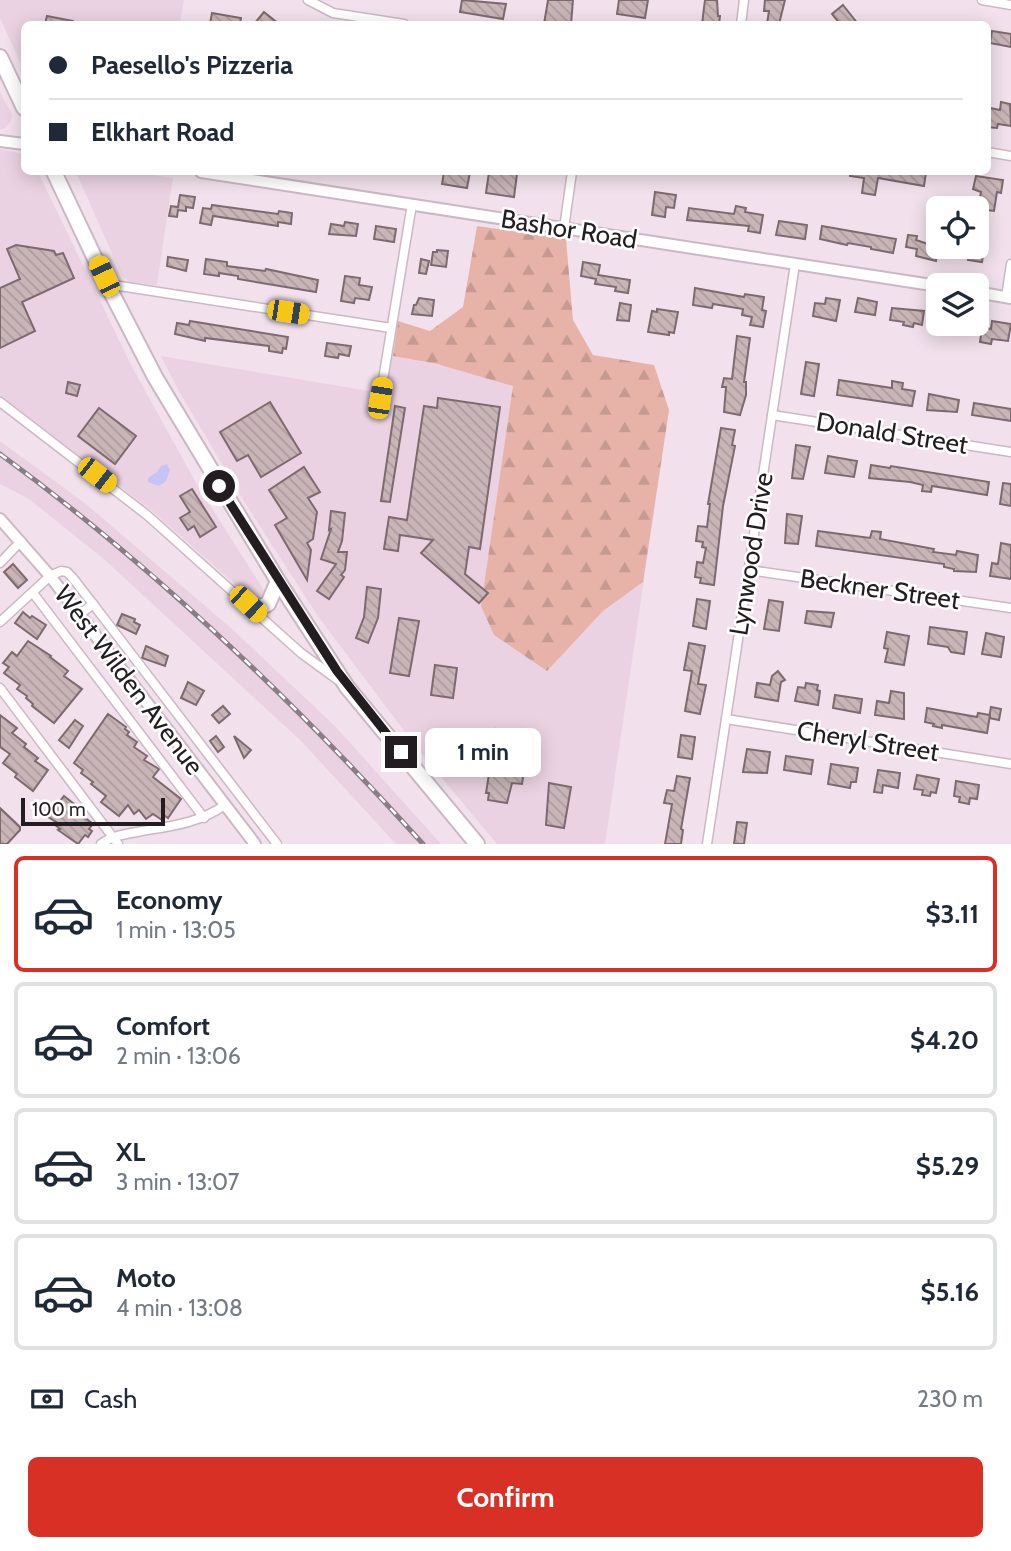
<!DOCTYPE html>
<html lang="en">
<head>
<meta charset="utf-8">
<style>
  :root { --surface:#fff; --page:#f6f6f7; --text:#1f2937; --muted:#747a83; --line:#e0e1e3; --accent:#d93025 }
  body { margin:0; font-family:Cabin,sans-serif; background:var(--page); color:var(--text); height:100vh; display:flex; flex-direction:column; font-size:26px; white-space:nowrap }
  * { box-sizing:border-box; margin:0 }
  p { font-size:23px; color:var(--muted) }
  .icon { flex:none; width:38px; height:38px; fill:none; stroke:currentColor; stroke-width:2; stroke-linecap:round; stroke-linejoin:round }
  .map { position:relative; height:844px; overflow:hidden }
  .details { display:flex; flex-direction:column; background:var(--surface); flex:1 }
  .details>* { flex:none }
  .hud { position:absolute; left:21px; top:21px; width:970px; height:154px; border-radius:10px; box-shadow:0 4px 18px #0003; display:grid; align-content:center; height:154px; padding:0 28px; background:var(--surface) }
  .buttons { position:absolute; left:926px; top:196px; display:grid; gap:14px }
  .buttons a { display:grid; place-items:center; width:63px; height:63px; border-radius:10px; background:var(--surface); box-shadow:0 4px 18px #0003; font-size:35px }
  .scale { position:absolute; left:21px; bottom:18px; width:144px; box-sizing:border-box; padding-left:7px; border:4px solid #231d21; border-top:0; font-size:19px; line-height:24px; white-space:nowrap; color:#231d21; -webkit-text-stroke:5px #fff; paint-order:stroke }
  .end { position:absolute; width:32px; height:32px; margin:-16px; border:9px solid #231d21; background:#fff; box-shadow:0 0 0 4px #fff }
  .from { border-radius:50% }
  .bubble { position:absolute; height:49px; border-radius:10px; background:var(--surface); box-shadow:0 4px 18px #0003; font-size:23px; font-weight:800; line-height:49px; text-align:center }
  .car { position:absolute; width:21px; height:42px; margin:-21px -10px; border-radius:9px; box-shadow:0 0 5px 2px #0007; background:linear-gradient(#f5c518 24%,#345 0 40%,#f5c518 0 76%,#345 0 86%,#f5c518 0) }
  .hud b { display:flex; align-items:center; gap:24px; height:66px; font-size:26px }
  .hud b+b { border-top:2px solid var(--line) }
  .hud i { width:18px; height:18px; background:var(--text) }
  ul { padding:12px 0 0; list-style:none }
  li { display:flex; align-items:center; gap:21px; height:116px; margin:0 14px 10px; padding:0 14px; border:4px solid var(--line); border-radius:10px }
  li div { flex:1 }
  li b { display:block; font-size:26px }
  li em { font-style:normal; font-weight:800 }
  li.current { border-color:var(--accent) }
  li>.icon { width:63px; height:63px; stroke-width:1.5 }
  .pay { display:flex; align-items:center; gap:18px; height:77px; padding:0 28px; font-size:26px }
  .pay p { margin-inline-start:auto }
  .cta { display:flex; gap:14px; margin-top:auto; padding:14px 28px }
  .cta a { flex:1; height:80px; border-radius:10px; background:var(--accent); color:#fff; font-size:28px; font-weight:800; line-height:80px; text-align:center }
  .map>svg:first-child { display:block }
  .built { fill:#ebd2e2 }
  .forest { fill:url(#forest-firs) }
  .water { fill:url(#water-ripples) }
  .building { fill:url(#building-back-hatch); stroke:#7d6a6e; stroke-width:2 }
  .lines { fill:none; stroke-linecap:round; stroke-linejoin:round }
  .minor-casing { stroke:#cab9c4; stroke-width:11 }
  .tertiary-casing { stroke:#cab9c4; stroke-width:14 }
  .trunk-casing { stroke:#cab9c4; stroke-width:18 }
  .minor { stroke:#fff; stroke-width:8 }
  .tertiary { stroke:#fff; stroke-width:10 }
  .trunk { stroke:#fff; stroke-width:14 }
  .rail-casing { stroke:#8a7e86; stroke-width:5 }
  .rail { stroke:#fff; stroke-width:2.5; stroke-dasharray:8; stroke-linecap:butt }
  .route { stroke:#231d21; stroke-width:9 }
  .labels { text-anchor:middle; dominant-baseline:central; stroke-width:5; stroke-linejoin:round; paint-order:stroke }
  .street-label { font-size:26px; fill:#231d21; stroke:#fff }
</style>
</head>
<body>
<div class="map">
<svg width="1011" height="844" viewBox="0 0 1011 844">
  <defs>
    <pattern id="forest-firs" width="22" height="20" patternUnits="userSpaceOnUse" patternTransform="scale(1.75)"><rect width="22" height="20" fill="#e7b3a9"/><path d="M5 1l3.5 6h-7zM16 11l3.5 6h-7z" fill="#c69a91"/></pattern>
    <pattern id="water-ripples" width="26" height="14" patternUnits="userSpaceOnUse" patternTransform="scale(1.75)"><rect width="26" height="14" fill="#c8c3f6"/><path d="M2 4q2-2 4 0t4 0M15 11q2-2 4 0t4 0" fill="none" stroke="#aca7d3"/></pattern>
    <pattern id="building-back-hatch" width="6" height="6" patternUnits="userSpaceOnUse" patternTransform="scale(1.75)"><rect width="6" height="6" fill="#c9b5b8"/><path d="M-1 5l2 2M0 0l6 6M5-1l2 2" fill="none" stroke="#ac9b9e"/></pattern>
  </defs>
  <rect width="100%" height="100%" fill="#f2e1ec"/>
  <g class="built">
    <polygon points="0,0 184,0 180,24 24,24 24,71 0,18"/>
    <polygon points="0,92 12,115 11,121 4,129 0,129"/>
    <polygon points="0,149 24,154 24,172 38,172 130,363 196,483 265,592 264,600 253,600 151,510 0,396"/>
    <polygon points="76,172 133,172 173,178 157,285 130,282 122,276"/>
    <polygon points="161,356 375,392 393,356 669,410 605,844 497,844 420,752 317,615 245,503 177,388"/>
    <polygon points="0,441 86,504 231,628 335,726 441,844 396,844 302,742 106,561 29,499 0,484"/>
  </g>
  <polygon class="forest" points="477,226 566,239 573,320 593,355 654,365 669,410 643,582 603,611 547,671 494,635 481,606 513,386 437,364 393,356 398,321 430,331 463,307"/>
  <polygon class="water" points="167,464 170,470 166,481 159,486 148,482 148,478 157,472 161,466"/>
  <g class="building">
    <polygon points="462,0 506,4 503,19 460,12"/>
    <polygon points="548,0 573,0 571,24 544,24"/>
    <polygon points="619,0 648,0 645,18 617,14"/>
    <polygon points="705,0 717,0 718,16 720,16 719,24 702,24"/>
    <polygon points="765,0 785,0 779,24 767,24 769,11 764,11"/>
    <polygon points="843,5 858,24 840,24 832,14"/>
    <polygon points="264,12 279,24 254,24"/>
    <polygon points="212,13 241,18 240,24 210,24"/>
    <polygon points="47,16 73,21 73,24 45,24"/>
    <polygon points="992,31 1011,34 1011,47 990,43"/>
    <polygon points="1001,102 1010,104 1011,126 998,124 997,128 987,127 990,108 1000,110"/>
    <polygon points="444,172 470,172 467,188 442,184"/>
    <polygon points="489,172 517,174 514,197 486,193"/>
    <polygon points="851,172 926,172 924,186 878,178 875,195 862,193 864,178 850,176"/>
    <polygon points="976,176 1003,180 1001,193 997,192 994,211 978,209 981,192 973,189"/>
    <polygon points="655,192 676,195 674,208 666,207 665,217 652,215"/>
    <polygon points="180,195 195,197 193,208 186,207 186,211 178,210 177,217 169,216 171,206 178,207"/>
    <polygon points="212,205 278,214 279,211 292,213 291,224 278,222 278,226 213,216 211,225 200,223 203,208 211,209"/>
    <polygon points="736,206 746,208 745,212 763,215 760,233 748,231 749,226 687,220 689,208 734,214"/>
    <polygon points="779,221 807,225 805,239 776,235"/>
    <polygon points="345,222 358,224 356,236 329,234 331,224 344,226"/>
    <polygon points="376,226 396,229 394,242 374,239"/>
    <polygon points="822,226 896,239 893,253 871,249 871,247 848,243 847,245 820,239"/>
    <polygon points="908,235 917,236 916,240 925,243 938,246 936,261 916,256 917,249 906,247"/>
    <polygon points="16,245 54,251 56,255 63,253 74,278 22,302 35,331 0,348 0,288 20,279 7,249"/>
    <polygon points="976,245 984,247 982,262 968,260 970,247"/>
    <polygon points="437,250 448,251 446,267 431,265 433,252 437,252"/>
    <polygon points="168,257 188,260 186,271 167,266"/>
    <polygon points="206,259 227,262 227,266 265,271 266,269 318,280 316,292 238,279 238,276 219,273 219,276 204,274"/>
    <polygon points="421,259 429,261 426,274 419,273"/>
    <polygon points="583,262 600,265 598,275 630,280 628,293 615,291 616,287 595,284 596,279 581,276"/>
    <polygon points="345,276 360,278 359,285 372,287 369,300 355,298 354,303 341,301"/>
    <polygon points="695,288 744,297 745,294 764,297 762,310 766,311 763,327 750,325 752,317 742,315 743,309 713,304 712,308 693,305"/>
    <polygon points="419,298 434,300 432,316 412,314 414,305 416,305"/>
    <polygon points="826,298 840,300 836,321 813,316 815,303 825,304"/>
    <polygon points="858,298 877,302 875,315 855,312"/>
    <polygon points="620,303 631,305 629,321 617,320"/>
    <polygon points="892,308 924,311 922,325 914,323 913,327 903,325 904,322 890,320"/>
    <polygon points="657,309 678,312 674,333 669,332 669,335 648,332 652,311 657,312"/>
    <polygon points="190,321 288,337 286,349 283,348 282,353 269,351 269,346 205,338 205,341 175,334 177,323 189,325"/>
    <polygon points="992,321 1011,324 1008,341 992,339 991,344 980,342 982,327 991,329"/>
    <polygon points="737,336 750,338 744,382 746,382 746,395 740,415 724,412 726,387 722,387 724,378 732,379"/>
    <polygon points="327,343 351,346 349,356 339,354 338,358 325,356"/>
    <polygon points="806,362 819,364 814,396 801,394"/>
    <polygon points="839,380 892,388 892,381 903,383 902,389 915,391 912,406 837,395"/>
    <polygon points="68,382 80,385 77,396 66,393"/>
    <polygon points="929,394 959,400 957,412 927,410"/>
    <polygon points="438,398 500,407 480,549 469,547 465,574 488,593 479,603 421,553 433,540 400,535 398,551 384,549 389,517 407,520 424,406 437,408"/>
    <polygon points="270,402 301,453 261,477 248,455 237,461 220,432"/>
    <polygon points="974,403 1011,409 1011,421 972,415"/>
    <polygon points="395,406 405,408 390,502 381,501"/>
    <polygon points="99,408 136,436 115,464 78,436"/>
    <polygon points="721,428 735,430 732,445 735,446 723,506 714,585 700,583 701,578 695,577 697,562 703,563 706,548 702,547 703,542 696,541 698,526 707,527 710,504 708,504"/>
    <polygon points="796,445 810,447 803,479 792,478"/>
    <polygon points="828,456 857,461 854,477 825,473"/>
    <polygon points="871,465 890,468 891,466 989,482 987,495 932,486 931,492 922,491 923,485 910,482 869,478"/>
    <polygon points="304,467 320,492 308,498 317,512 313,539 307,543 311,550 307,580 275,525 287,518 269,490"/>
    <polygon points="1003,483 1011,484 1011,506 1000,504"/>
    <polygon points="192,489 216,527 200,537 194,526 188,530 180,518 190,512 180,496"/>
    <polygon points="331,511 345,513 342,541 338,552 347,552 345,570 341,575 344,577 329,599 317,591 336,564 321,559 331,529 329,530"/>
    <polygon points="787,514 802,516 798,544 785,543"/>
    <polygon points="818,531 870,538 872,531 881,532 880,539 934,549 933,552 956,555 957,551 978,555 976,572 954,571 954,569 944,567 944,564 816,546"/>
    <polygon points="1001,543 1011,545 1011,579 990,576 992,563 998,564"/>
    <polygon points="13,564 27,580 18,588 4,572"/>
    <polygon points="367,587 381,589 378,618 368,643 356,638 364,617"/>
    <polygon points="697,599 710,601 706,629 693,626"/>
    <polygon points="769,600 783,602 779,631 764,629"/>
    <polygon points="807,611 834,613 831,627 805,623"/>
    <polygon points="23,612 30,618 32,616 46,625 37,639 15,623"/>
    <polygon points="122,614 135,619 134,622 140,625 136,634 117,625"/>
    <polygon points="399,618 419,621 409,676 390,673"/>
    <polygon points="930,627 967,632 964,654 951,652 948,647 928,644"/>
    <polygon points="887,632 909,636 904,665 885,662 888,649 884,648"/>
    <polygon points="986,633 1004,637 1001,657 982,654"/>
    <polygon points="28,641 51,656 50,657 68,671 64,676 82,689 54,723 32,706 33,704 26,698 27,696 17,689 20,685 4,673 9,667 3,663 12,652 17,656"/>
    <polygon points="689,643 705,646 698,684 706,685 700,714 685,711 692,671 684,670"/>
    <polygon points="146,646 168,656 165,666 142,658"/>
    <polygon points="435,665 457,668 453,698 431,695"/>
    <polygon points="778,671 785,680 781,682 778,701 755,697 757,683 770,685 772,676"/>
    <polygon points="188,682 204,691 196,705 181,698"/>
    <polygon points="806,683 818,685 817,690 820,691 818,705 795,701 798,687 805,688"/>
    <polygon points="891,691 904,693 904,719 875,715 877,701 889,703"/>
    <polygon points="835,695 862,699 860,713 833,708"/>
    <polygon points="223,706 230,714 219,723 212,715"/>
    <polygon points="991,707 1001,709 999,720 989,718"/>
    <polygon points="927,708 977,717 978,713 990,715 987,733 942,725 942,728 933,726 934,724 925,722"/>
    <polygon points="108,714 126,727 125,729 129,732 127,735 137,742 134,747 147,756 144,760 159,769 153,777 181,799 168,818 165,816 162,820 153,814 146,819 139,810 134,814 128,805 119,816 101,802 106,796 91,784 93,782 81,773 83,770 74,763"/>
    <polygon points="0,715 17,728 12,733 26,744 24,747 38,758 35,761 48,770 33,791 15,777 17,774 3,763 10,754 0,747"/>
    <polygon points="75,720 83,726 69,748 59,740"/>
    <polygon points="496,729 530,734 522,784 512,783 507,803 488,800 489,793 486,793"/>
    <polygon points="681,735 695,737 692,759 678,757"/>
    <polygon points="216,736 224,747 218,752 210,741"/>
    <polygon points="234,736 251,750 244,758"/>
    <polygon points="747,749 770,752 767,773 743,772"/>
    <polygon points="786,756 813,760 811,774 784,770"/>
    <polygon points="831,764 858,768 856,782 851,782 850,788 828,784"/>
    <polygon points="878,770 900,773 898,788 883,785 882,793 874,792"/>
    <polygon points="917,775 939,779 936,793 931,792 930,796 922,795 923,790 914,789"/>
    <polygon points="677,776 690,778 681,829 683,830 681,844 665,844 672,804 664,803 667,790 674,791"/>
    <polygon points="956,781 979,785 977,799 970,798 969,804 959,802 960,797 954,796"/>
    <polygon points="549,783 571,787 564,828 546,825"/>
    <polygon points="64,796 82,810 79,813 93,824 89,829 92,831 88,837 85,835 78,844 58,830 60,829 54,824 56,822 48,817"/>
    <polygon points="0,808 20,827 20,830 7,844 0,844"/>
    <polygon points="737,822 747,823 744,844 734,844"/>
  </g>
  <g class="lines">
    <g class="minor-casing">
      <g id="minor">
        <polyline points="308,0 333,13 404,24"/>
        <polyline points="982,0 1011,5"/>
        <polyline points="741,24 744,0"/>
        <polyline points="987,152 1011,156"/>
        <polyline points="564,228 572,172"/>
        <polyline points="107,284 391,328"/>
        <polyline points="1006,297 1011,264"/>
        <polyline points="380,398 412,204"/>
        <polyline points="0,402 147,515 301,653 338,680"/>
        <polyline points="772,415 1011,452"/>
        <polyline points="0,563 21,541"/>
        <polyline points="749,570 1011,608"/>
        <polyline points="33,593 204,818"/>
        <polyline points="79,615 93,604 277,844"/>
        <polyline points="0,622 50,576 61,571 67,572 72,577 93,604"/>
        <polyline points="0,688 118,844"/>
        <polyline points="726,719 1011,764"/>
        <path d="M101 844C113 835 127 834 142 831 172 826 199 823 225 805"/>
        <polyline points="707,844 795,264"/>
      </g>
    </g>
    <g class="tertiary-casing">
      <g id="tertiary">
        <polyline points="0,141 24,144"/>
        <polyline points="201,172 938,286"/>
        <polyline points="976,292 1011,298"/>
        <polyline points="0,519 50,576 255,844"/>
      </g>
    </g>
    <g class="trunk-casing">
      <g id="trunk">
        <polyline points="0,57 24,108"/>
        <polyline points="54,172 107,284 155,377 278,581 347,687 477,844"/>
        <polyline points="248,604 260,607 268,604 278,581"/>
      </g>
    </g>
    <use href="#minor" class="minor"/>
    <use href="#tertiary" class="tertiary"/>
    <use href="#trunk" class="trunk"/>
    <g class="rail-casing">
      <path id="rail" d="M0 454C156 568 294 701 423 844"/>
    </g>
    <use href="#rail" class="rail"/>
  </g>
  <g class="lines">
    <polyline class="route" points="219,486 337,671 401,752"/>
  </g>
  <g class="labels">
    <g class="street-label">
      <text transform="translate(569 229) rotate(9)">Bashor Road</text>
      <text transform="translate(892 433) rotate(9)">Donald Street</text>
      <text transform="translate(751 554) rotate(-81)">Lynwood Drive</text>
      <text transform="translate(880 589) rotate(8)">Beckner Street</text>
      <text transform="translate(129 680) rotate(53)">West Wilden Avenue</text>
      <text transform="translate(868 741) rotate(9)">Cheryl Street</text>
    </g>
  </g>
</svg>
<div class="buttons">
<a><svg class="icon" aria-label="locate" viewBox="0 0 24 24"><circle cx="12" cy="12" r="6"/><path d="M12 2v4M12 18v4M2 12h4M18 12h4"/></svg></a>
<a><svg class="icon" aria-label="layers" viewBox="0 0 24 24"><path d="M12 4l9 5-9 5-9-5zM3 14l9 5 9-5"/></svg></a>
</div>
<div class="scale">100 m</div>
<i class="end from" style="left:219px;top:486px"></i>
<i class="end" style="left:401px;top:752px"></i>
<div class="bubble" style="left:425px;top:728px;width:116px">1 min</div>
<i class="car" style="left:104px;top:276px;rotate:335deg"></i>
<i class="car" style="left:288px;top:312px;rotate:99deg"></i>
<i class="car" style="left:380px;top:398px;rotate:9deg"></i>
<i class="car" style="left:97px;top:475px;rotate:128deg"></i>
<i class="car" style="left:248px;top:604px;rotate:133deg"></i>
<div class="hud">
<b><i class="from"></i>Paesello's Pizzeria</b>
<b><i></i>Elkhart Road</b>
</div>
</div>
<section class="details">
<ul>
<li class="current"><svg class="icon" aria-label="car" viewBox="0 0 24 24"><path d="M5 17H2v-5l4-1 3-4h7l3 4 3 1v5h-3M9 17h6M6 11h13"/><circle cx="7" cy="17" r="2"/><circle cx="17" cy="17" r="2"/></svg><div><b>Economy</b><p>1 min · 13:05</p></div><em>$3.11</em></li>
<li><svg class="icon" aria-label="car" viewBox="0 0 24 24"><path d="M5 17H2v-5l4-1 3-4h7l3 4 3 1v5h-3M9 17h6M6 11h13"/><circle cx="7" cy="17" r="2"/><circle cx="17" cy="17" r="2"/></svg><div><b>Comfort</b><p>2 min · 13:06</p></div><em>$4.20</em></li>
<li><svg class="icon" aria-label="car" viewBox="0 0 24 24"><path d="M5 17H2v-5l4-1 3-4h7l3 4 3 1v5h-3M9 17h6M6 11h13"/><circle cx="7" cy="17" r="2"/><circle cx="17" cy="17" r="2"/></svg><div><b>XL</b><p>3 min · 13:07</p></div><em>$5.29</em></li>
<li><svg class="icon" aria-label="car" viewBox="0 0 24 24"><path d="M5 17H2v-5l4-1 3-4h7l3 4 3 1v5h-3M9 17h6M6 11h13"/><circle cx="7" cy="17" r="2"/><circle cx="17" cy="17" r="2"/></svg><div><b>Moto</b><p>4 min · 13:08</p></div><em>$5.16</em></li>
</ul>
<div class="pay"><svg class="icon" aria-label="cash" viewBox="0 0 24 24"><path d="M3 7h18v10H3z"/><circle cx="12" cy="12" r="2"/></svg>Cash<p>230 m</p></div>
<div class="cta"><a>Confirm</a></div>
</section>
</body>
</html>
